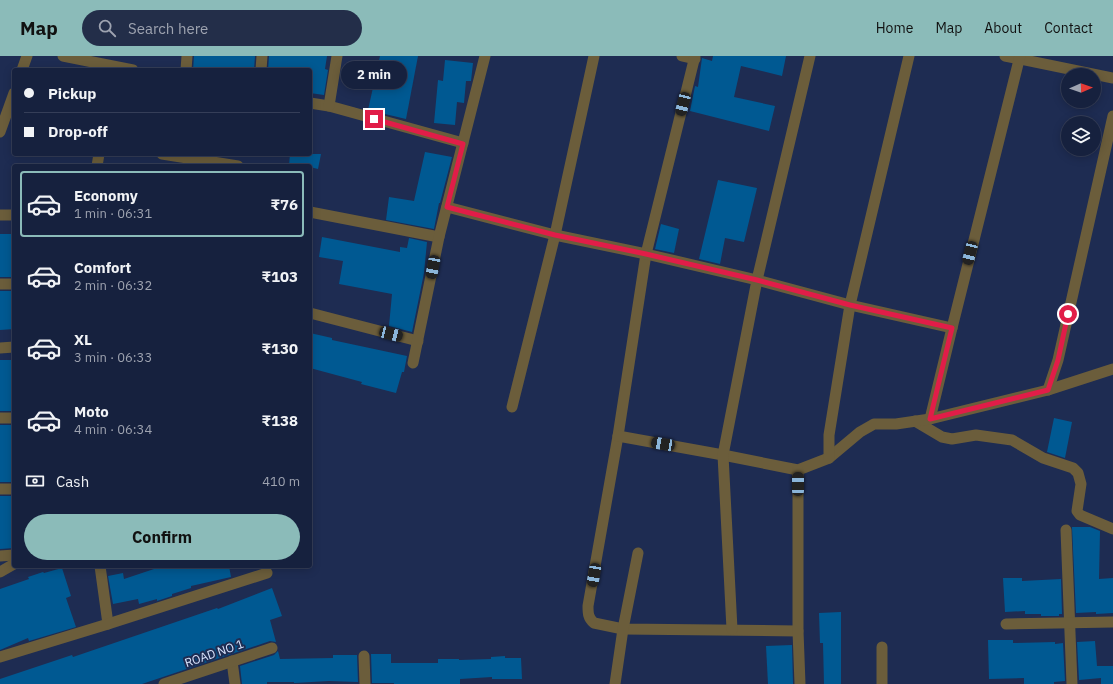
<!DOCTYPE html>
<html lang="en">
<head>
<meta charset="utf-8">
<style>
  :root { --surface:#16213e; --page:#232e49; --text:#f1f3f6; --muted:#9ea3b0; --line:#353e58; --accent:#8bbbb9 }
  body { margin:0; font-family:"IBM Plex Sans",sans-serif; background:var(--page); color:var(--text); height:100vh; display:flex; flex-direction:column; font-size:15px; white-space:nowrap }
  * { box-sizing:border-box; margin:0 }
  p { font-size:13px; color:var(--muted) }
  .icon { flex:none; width:22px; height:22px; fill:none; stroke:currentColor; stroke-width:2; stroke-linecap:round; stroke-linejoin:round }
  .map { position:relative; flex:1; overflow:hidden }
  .details { position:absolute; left:12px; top:108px; width:300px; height:404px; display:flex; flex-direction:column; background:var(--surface); border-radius:4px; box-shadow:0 2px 10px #0003,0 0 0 1px var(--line) }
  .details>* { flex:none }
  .banner { position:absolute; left:12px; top:12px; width:300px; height:88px; border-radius:4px; box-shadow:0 2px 10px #0003,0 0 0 1px var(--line); display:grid; align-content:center; height:88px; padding:0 12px; background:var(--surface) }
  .needle { width:26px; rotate:88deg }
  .controls { position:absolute; left:1061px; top:12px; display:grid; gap:8px }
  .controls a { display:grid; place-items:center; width:40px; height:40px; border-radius:50%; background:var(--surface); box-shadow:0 2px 10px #0003,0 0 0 1px var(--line); font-size:20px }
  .end { position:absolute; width:18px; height:18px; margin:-9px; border:5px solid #e11d48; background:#fff; box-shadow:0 0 0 2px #fff }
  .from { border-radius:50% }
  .bubble { position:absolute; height:28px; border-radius:14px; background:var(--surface); box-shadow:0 2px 10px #0003,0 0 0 1px var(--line); font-size:13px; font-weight:700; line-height:28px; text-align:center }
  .car { position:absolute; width:12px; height:24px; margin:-12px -6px; border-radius:5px; box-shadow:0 0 3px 1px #0007; background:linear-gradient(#222 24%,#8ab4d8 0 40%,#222 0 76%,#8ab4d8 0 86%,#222 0) }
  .banner b { display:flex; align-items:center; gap:14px; height:38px; font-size:15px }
  .banner b+b { border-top:1px solid var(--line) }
  .banner i { width:10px; height:10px; background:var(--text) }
  ul { padding:7px 0 0; list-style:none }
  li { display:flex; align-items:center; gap:12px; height:66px; margin:0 8px 6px; padding:0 4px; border:2px solid transparent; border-radius:4px }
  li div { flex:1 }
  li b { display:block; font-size:15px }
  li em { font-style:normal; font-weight:700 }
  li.selected { border-color:var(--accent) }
  li>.icon { width:36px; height:36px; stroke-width:1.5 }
  .pay { display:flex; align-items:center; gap:10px; height:44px; padding:0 12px; font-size:15px }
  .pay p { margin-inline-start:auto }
  .button { display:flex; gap:8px; margin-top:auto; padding:8px 12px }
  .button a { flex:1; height:46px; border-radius:24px; background:var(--accent); color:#111; font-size:16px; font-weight:700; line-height:46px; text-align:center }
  header { display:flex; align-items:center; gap:24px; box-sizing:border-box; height:56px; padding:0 20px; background:var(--accent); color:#111 }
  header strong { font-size:19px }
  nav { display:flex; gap:22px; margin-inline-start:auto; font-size:14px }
  .search { width:280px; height:36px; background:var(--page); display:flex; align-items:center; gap:10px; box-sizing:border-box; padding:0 14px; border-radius:22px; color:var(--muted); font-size:15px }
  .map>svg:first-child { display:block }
  .building { fill:#005992 }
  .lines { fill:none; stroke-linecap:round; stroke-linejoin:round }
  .minor { stroke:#6b5d3b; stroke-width:11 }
  .tertiary { stroke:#6b5d3b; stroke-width:11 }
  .route { stroke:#e11d48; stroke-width:5 }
  .labels { text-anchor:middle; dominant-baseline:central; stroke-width:4; stroke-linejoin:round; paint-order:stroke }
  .street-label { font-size:12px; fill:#dae5fe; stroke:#1e2c52 }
</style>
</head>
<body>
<header>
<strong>Map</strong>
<div class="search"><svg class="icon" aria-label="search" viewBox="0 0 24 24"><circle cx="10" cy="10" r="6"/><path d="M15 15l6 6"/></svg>Search here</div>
<nav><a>Home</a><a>Map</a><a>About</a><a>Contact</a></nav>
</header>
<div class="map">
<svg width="1113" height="628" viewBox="0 0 1113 628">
  <rect width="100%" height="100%" fill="#1e2c52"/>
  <g class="building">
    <polygon points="194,0 255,0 254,14 193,14"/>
    <polygon points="269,0 327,0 325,13 328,14 324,39 310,37 310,14 268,14"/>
    <polygon points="380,0 418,0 406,63 368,54"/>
    <polygon points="713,0 786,0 782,20 741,10 734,41 775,50 769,75 690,55 695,30 698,31 702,2 712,5"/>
    <polygon points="445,4 473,7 471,25 466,25 464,47 457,46 455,69 434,67 438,24 443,25"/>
    <polygon points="425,96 452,101 440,147 439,147 434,173 386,164 389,141 414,145"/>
    <polygon points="290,98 321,98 318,113 310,111 310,110 289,109"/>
    <polygon points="718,124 757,132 744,186 725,182 720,208 699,203"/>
    <polygon points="661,168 679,173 674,197 655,193"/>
    <rect x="0" y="178" width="14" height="43"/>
    <polygon points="322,181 400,196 400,191 407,192 409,182 427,186 424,217 412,276 389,270 392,238 339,228 343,205 319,201"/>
    <polygon points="0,235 14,235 14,273 0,274"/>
    <polygon points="310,277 332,282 332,284 407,300 404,316 402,316 396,337 361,328 362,326 310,312"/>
    <rect x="0" y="304" width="14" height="51"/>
    <polygon points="1054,362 1072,366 1065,402 1047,396"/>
    <rect x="0" y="369" width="14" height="57"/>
    <polygon points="0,440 14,440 14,492 0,493"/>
    <polygon points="1072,471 1090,471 1100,475 1099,523 1113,522 1113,557 1096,558 1096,556 1076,557"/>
    <polygon points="163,510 229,510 231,521 191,530 191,532 172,538 172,540 157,545 157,543 139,548 138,543 113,548 108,520 123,517 124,523"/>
    <polygon points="62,512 71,540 66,542 76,571 29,585 28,582 0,594 0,533 29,523 28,521 43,516 44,517"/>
    <polygon points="1003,522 1022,522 1022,525 1061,523 1062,558 1059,558 1059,560 1041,560 1041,558 1025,558 1025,555 1005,556"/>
    <polygon points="272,532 282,560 270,564 276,586 270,585 142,628 0,628 0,623 72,599 73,601 217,552 218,553"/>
    <polygon points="841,556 841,628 824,628 823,587 820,587 819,557"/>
    <polygon points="988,584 1013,584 1013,587 1055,586 1055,588 1063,587 1065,625 1054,626 1054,628 1024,628 1024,622 989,623"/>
    <polygon points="1095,585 1097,610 1113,610 1113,628 1101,628 1101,622 1079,624 1077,586"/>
    <polygon points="792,589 793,628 768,628 766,590"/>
    <polygon points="278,595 280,603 333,602 333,599 357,599 358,626 329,625 294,627 294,626 267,626 267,628 242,628 240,610 274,599"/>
    <polygon points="371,598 391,598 391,607 438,607 438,603 459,603 459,604 491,603 491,601 505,600 505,602 521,602 522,623 492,623 492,621 460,623 460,628 394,628 394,627 372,627"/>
  </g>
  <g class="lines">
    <g class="minor">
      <polyline points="63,0 133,14"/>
      <polyline points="682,0 695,3"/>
      <path d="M695 0 646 198 618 380 588 550C588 557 588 562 594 567L623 573 798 575"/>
      <polyline points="1005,0 1113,22"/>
      <polyline points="186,14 187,0"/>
      <polyline points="261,14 262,0"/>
      <polyline points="310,47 329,50 463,87"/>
      <polyline points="329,50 337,0"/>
      <polyline points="162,98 238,110"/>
      <polyline points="97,110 99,98"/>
      <polyline points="447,151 555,179 646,198 757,224 850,249 952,272"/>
      <polyline points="310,156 439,181"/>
      <polyline points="0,159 14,159"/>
      <polyline points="0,228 14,228"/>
      <polyline points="310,257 418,285"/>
      <polyline points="0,292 14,291"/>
      <polyline points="413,307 439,181 485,0"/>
      <polyline points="1048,334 1058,304 1113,60"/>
      <polyline points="512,351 555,179 594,0"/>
      <polyline points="0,362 14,362"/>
      <polyline points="930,363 952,272 1020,0"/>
      <polyline points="915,365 942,381 952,383 976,379 1012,384 1043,402 1073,412 1078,417 1081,428 1077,455 1080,459 1113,473"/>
      <polyline points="618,380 723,399 798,414 829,402 860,376 874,368 896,368 930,363 1048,334 1113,313"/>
      <polyline points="829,402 829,379 850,249 909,0"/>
      <polyline points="798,414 798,575 800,628"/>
      <polyline points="0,433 14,433"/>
      <polyline points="1066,474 1072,628"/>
      <polyline points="0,500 14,499"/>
      <polyline points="100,510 108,568"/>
      <polyline points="0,516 14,508"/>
      <polyline points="1006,568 1113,566"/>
      <polyline points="732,573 723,399 757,224 810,0"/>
      <polyline points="882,591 882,628"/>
      <polyline points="364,600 365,628"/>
      <polyline points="0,601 108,568 267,517"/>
      <polyline points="232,605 235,628"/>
      <polyline points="164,628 272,592"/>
      <polyline points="615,628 623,573 638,497"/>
    </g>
    <g class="tertiary">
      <polyline points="22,14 27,0"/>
      <polyline points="0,76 14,37"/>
    </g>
  </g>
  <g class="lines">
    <polyline class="route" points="374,63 463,88 447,151 555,179 646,198 757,224 850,249 952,272 930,363 1048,334 1058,304 1068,258"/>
  </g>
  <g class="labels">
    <g class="street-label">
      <text transform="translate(214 597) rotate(-19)">ROAD NO 1</text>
    </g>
  </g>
</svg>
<div class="controls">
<a><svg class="needle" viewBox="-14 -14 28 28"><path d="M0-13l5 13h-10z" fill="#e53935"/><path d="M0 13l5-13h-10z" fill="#9ea3b0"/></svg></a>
<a><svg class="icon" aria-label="layers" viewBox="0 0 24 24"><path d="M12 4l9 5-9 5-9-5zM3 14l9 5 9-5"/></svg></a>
</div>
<i class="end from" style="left:1068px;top:258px"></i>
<i class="end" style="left:374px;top:63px"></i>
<div class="bubble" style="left:341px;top:5px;width:66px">2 min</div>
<i class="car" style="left:683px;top:48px;rotate:194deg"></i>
<i class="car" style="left:970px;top:197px;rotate:194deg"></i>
<i class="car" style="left:433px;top:211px;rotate:191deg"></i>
<i class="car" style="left:391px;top:278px;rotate:104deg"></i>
<i class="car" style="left:663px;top:388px;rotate:280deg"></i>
<i class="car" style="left:798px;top:428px;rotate:0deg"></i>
<i class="car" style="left:594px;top:519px;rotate:190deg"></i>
<div class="banner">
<b><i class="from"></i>Pickup</b>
<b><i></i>Drop-off</b>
</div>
<section class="details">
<ul>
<li class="selected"><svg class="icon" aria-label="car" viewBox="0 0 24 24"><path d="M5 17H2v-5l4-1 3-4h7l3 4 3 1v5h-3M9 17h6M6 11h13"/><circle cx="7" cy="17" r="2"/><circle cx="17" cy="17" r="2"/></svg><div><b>Economy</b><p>1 min · 06:31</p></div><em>₹76</em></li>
<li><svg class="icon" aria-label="car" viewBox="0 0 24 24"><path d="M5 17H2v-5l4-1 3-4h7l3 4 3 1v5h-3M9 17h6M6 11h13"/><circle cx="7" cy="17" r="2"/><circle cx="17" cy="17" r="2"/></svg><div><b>Comfort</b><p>2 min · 06:32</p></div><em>₹103</em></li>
<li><svg class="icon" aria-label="car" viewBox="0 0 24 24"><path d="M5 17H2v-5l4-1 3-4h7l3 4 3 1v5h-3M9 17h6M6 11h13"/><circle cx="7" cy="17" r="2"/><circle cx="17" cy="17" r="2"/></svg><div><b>XL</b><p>3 min · 06:33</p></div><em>₹130</em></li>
<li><svg class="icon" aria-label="car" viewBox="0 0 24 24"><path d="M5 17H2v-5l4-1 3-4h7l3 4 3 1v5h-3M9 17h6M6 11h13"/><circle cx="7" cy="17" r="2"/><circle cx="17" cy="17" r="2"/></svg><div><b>Moto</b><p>4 min · 06:34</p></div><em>₹138</em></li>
</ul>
<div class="pay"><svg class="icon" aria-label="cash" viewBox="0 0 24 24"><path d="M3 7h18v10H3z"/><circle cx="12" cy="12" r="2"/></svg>Cash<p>410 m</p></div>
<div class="button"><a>Confirm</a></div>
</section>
</div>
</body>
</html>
